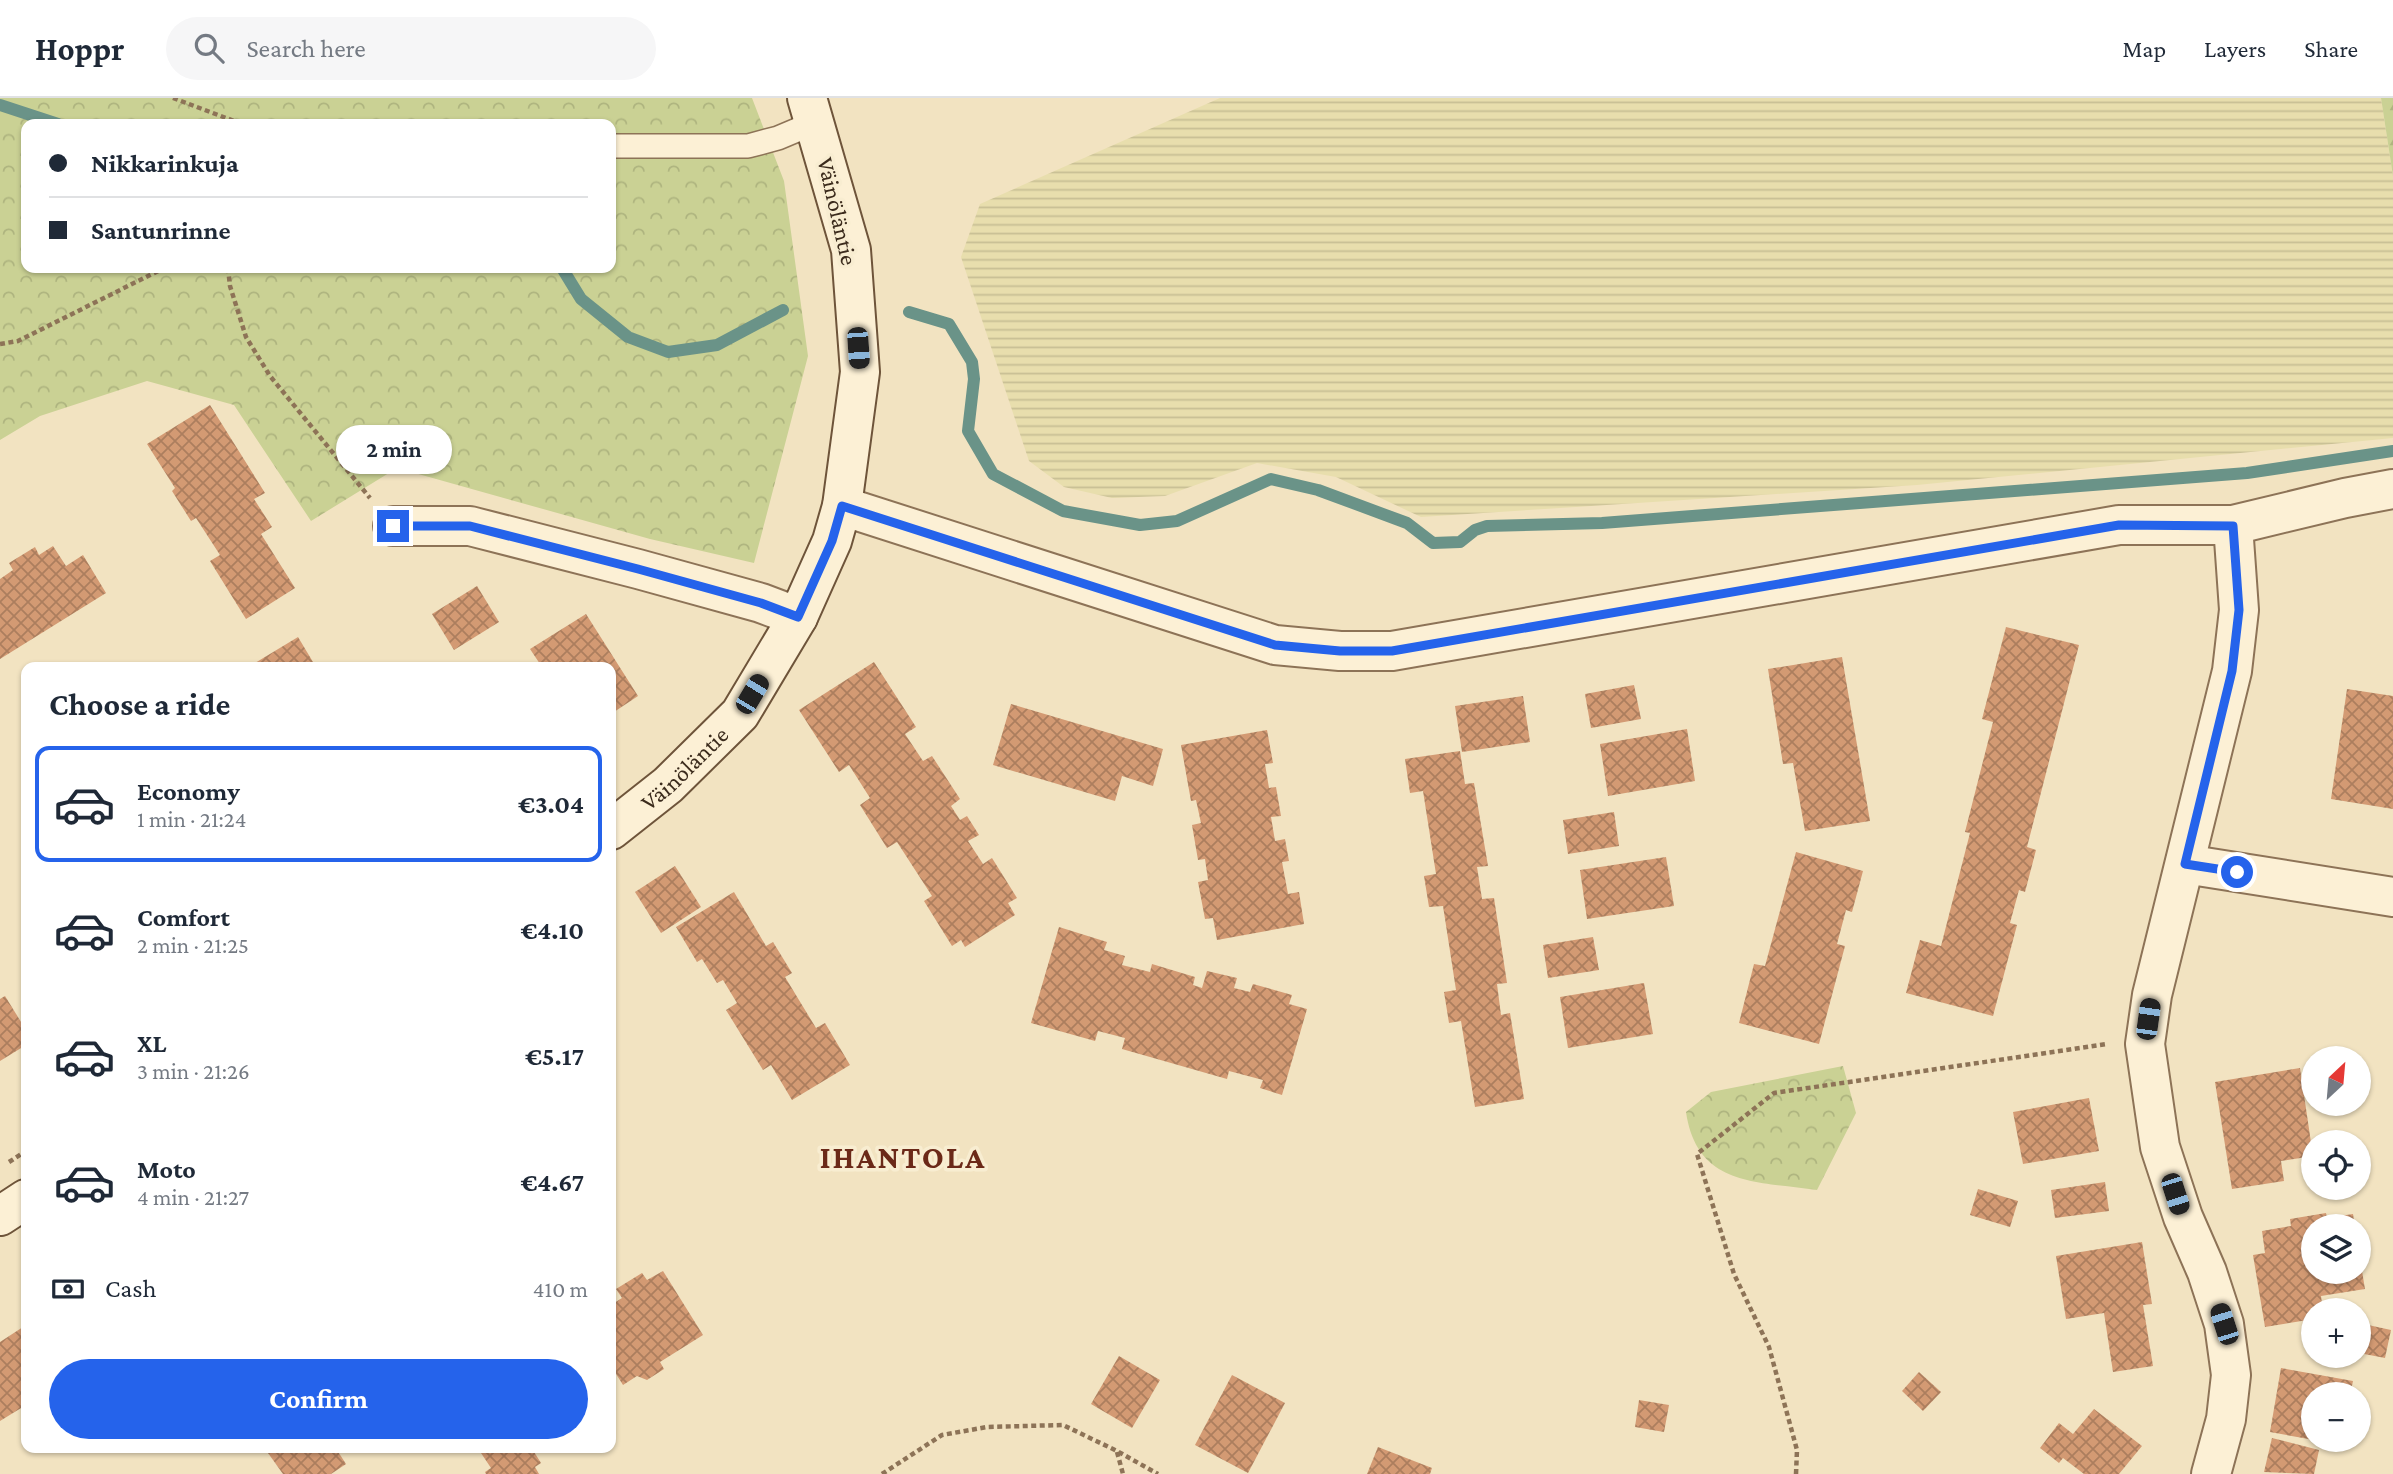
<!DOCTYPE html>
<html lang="en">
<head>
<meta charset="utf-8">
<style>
  :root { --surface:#fff; --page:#f6f6f7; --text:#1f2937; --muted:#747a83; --line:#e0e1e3; --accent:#2563eb }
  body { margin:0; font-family:"Crimson Pro",serif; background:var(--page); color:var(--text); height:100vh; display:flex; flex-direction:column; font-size:26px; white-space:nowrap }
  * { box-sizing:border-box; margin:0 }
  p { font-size:23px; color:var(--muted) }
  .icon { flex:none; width:38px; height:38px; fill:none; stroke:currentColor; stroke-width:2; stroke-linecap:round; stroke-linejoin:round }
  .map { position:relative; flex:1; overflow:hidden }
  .panel { position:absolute; left:21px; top:564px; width:595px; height:791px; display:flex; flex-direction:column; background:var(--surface); border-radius:14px; box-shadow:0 2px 5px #0004 }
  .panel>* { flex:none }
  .hud { position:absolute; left:21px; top:21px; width:595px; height:154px; border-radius:14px; box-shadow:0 2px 5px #0004; display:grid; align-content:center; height:154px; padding:0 28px; background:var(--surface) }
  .needle { width:46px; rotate:26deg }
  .fabs { position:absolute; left:2301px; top:948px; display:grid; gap:14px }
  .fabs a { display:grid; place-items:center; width:70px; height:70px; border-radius:50%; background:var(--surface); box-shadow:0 2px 5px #0004; font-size:35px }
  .end { position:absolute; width:32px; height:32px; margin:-16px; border:9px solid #2563eb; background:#fff; box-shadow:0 0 0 4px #fff }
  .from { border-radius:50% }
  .bubble { position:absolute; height:49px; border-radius:24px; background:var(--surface); box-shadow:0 2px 5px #0004; font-size:23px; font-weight:700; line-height:49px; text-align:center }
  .car { position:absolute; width:21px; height:42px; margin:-21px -10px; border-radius:9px; box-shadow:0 0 5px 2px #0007; background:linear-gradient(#222 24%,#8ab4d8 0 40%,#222 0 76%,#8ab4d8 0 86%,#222 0) }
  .hud b { display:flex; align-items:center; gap:24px; height:66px; font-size:26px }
  .hud b+b { border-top:2px solid var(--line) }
  .hud i { width:18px; height:18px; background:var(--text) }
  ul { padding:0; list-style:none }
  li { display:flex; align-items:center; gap:21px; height:116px; margin:0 14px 10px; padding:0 14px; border:4px solid transparent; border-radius:14px }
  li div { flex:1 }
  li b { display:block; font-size:26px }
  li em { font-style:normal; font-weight:700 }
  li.active { border-color:var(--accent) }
  li>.icon { width:63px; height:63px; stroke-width:1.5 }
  h2 { padding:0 28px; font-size:32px; line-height:84px }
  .pay { display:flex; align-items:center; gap:18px; height:77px; padding:0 28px; font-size:26px }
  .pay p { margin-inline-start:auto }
  .button { display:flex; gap:14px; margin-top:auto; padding:14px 28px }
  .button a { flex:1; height:80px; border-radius:42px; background:var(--accent); color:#fff; font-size:28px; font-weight:700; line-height:80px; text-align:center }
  header { display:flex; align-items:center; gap:42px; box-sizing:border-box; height:98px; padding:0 35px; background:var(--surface); border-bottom:2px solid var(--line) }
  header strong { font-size:33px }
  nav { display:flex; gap:38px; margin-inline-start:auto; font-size:24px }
  .search { width:490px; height:63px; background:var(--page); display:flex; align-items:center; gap:18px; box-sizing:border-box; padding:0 24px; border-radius:38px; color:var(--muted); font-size:26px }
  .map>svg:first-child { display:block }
  .farmland { fill:url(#farmland-rules) }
  .forest { fill:url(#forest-firs) }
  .park { fill:url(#park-crowns); fill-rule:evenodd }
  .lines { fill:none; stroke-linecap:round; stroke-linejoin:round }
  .stream { stroke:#6a9388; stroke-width:12 }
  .building { fill:url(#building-cross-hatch) }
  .lane-casing { stroke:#8d7357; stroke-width:26 }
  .street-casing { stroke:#8d7357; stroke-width:42 }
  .secondary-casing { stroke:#6e543a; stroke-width:42 }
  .path { stroke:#8d7357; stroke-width:4.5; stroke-dasharray:5 3.5; stroke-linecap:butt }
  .lane { stroke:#fcf0d5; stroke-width:23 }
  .street { stroke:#fcf0d5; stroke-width:38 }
  .secondary { stroke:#fcf0d5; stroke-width:38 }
  .route { stroke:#2563eb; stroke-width:9 }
  .labels { text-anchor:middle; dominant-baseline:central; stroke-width:7; stroke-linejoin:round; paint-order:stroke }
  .street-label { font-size:24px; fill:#3b2b1c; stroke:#f8edd1 }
  .district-label { font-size:32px; font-weight:bold; letter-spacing:2px; fill:#6b2918; stroke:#f8edd1 }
</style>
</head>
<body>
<header>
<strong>Hoppr</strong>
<div class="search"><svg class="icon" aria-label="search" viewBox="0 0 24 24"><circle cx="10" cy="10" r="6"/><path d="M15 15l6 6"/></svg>Search here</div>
<nav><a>Map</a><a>Layers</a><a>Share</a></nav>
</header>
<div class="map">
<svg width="2393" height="1376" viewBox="0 0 2393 1376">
  <defs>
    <pattern id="farmland-rules" width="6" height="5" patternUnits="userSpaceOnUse" patternTransform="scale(1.75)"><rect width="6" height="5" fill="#e8dead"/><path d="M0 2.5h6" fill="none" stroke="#c8bf94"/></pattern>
    <pattern id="forest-firs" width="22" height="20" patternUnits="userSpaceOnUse" patternTransform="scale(1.75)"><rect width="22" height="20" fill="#cad194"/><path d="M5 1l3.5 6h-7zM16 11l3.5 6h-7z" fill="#aeb47f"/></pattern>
    <pattern id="park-crowns" width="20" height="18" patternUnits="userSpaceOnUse" patternTransform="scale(1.75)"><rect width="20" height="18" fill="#cad194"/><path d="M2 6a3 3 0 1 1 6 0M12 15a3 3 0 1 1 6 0" fill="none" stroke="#aeb47f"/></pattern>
    <pattern id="building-cross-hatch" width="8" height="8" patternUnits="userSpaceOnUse" patternTransform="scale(1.75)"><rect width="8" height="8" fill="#d39a73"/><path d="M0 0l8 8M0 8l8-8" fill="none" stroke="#ac7e5e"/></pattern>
  </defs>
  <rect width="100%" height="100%" fill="#f2e3c1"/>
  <polygon class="farmland" points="1220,0 2381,0 2393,78 2393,340 1917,387 1421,419 1336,379 1257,365 1165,398 1112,400 1064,389 1029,363 961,159 980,106"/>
  <polygon class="forest" points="2381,0 2393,0 2393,78"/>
  <g class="park">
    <path d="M0 0H752L784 83 808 258 754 465 650 441 397 370 311 423 234 307 147 283 40 318 0 342ZM26 26H611V170H26Z"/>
    <path d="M1843 968 1856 1015 1817 1092C1757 1083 1697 1089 1686 1014L1711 994Z"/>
  </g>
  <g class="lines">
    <g class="stream">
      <polyline points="0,7 58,26"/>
      <polyline points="562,170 581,201 628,239 668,254 717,247 783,212"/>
      <polyline points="909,214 949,226 972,264 974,281 968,333 993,376 1063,413 1140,427 1177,423 1271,381 1318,392 1407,425 1433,445 1460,444 1475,432 1487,428 1602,425 2247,375 2393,353"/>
    </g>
  </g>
  <g class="building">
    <polygon points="210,307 265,395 254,401 272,429 261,436 295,490 246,521 210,463 220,457 196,420 191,423 172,393 175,390 147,346"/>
    <polygon points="53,448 66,468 83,457 106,495 0,561 0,481 13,472 9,465 35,449 39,457"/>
    <polygon points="477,488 499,524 454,552 432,516"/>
    <polygon points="586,516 638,598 611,616 611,569 542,569 530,551"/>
    <polygon points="2006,529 2079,547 2027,749 2036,752 2025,794 2019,792 2010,825 2017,827 1993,918 1906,895 1920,842 1941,848 1970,735 1965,734 1993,624 1982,621"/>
    <polygon points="298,539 316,569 257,569 255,565"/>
    <polygon points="1842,559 1870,723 1805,733 1793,665 1783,666 1768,571"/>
    <polygon points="874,564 916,629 905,636 923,663 932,658 960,701 951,708 960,722 967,718 979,737 968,743 983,766 992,760 1017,800 1008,805 1015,817 965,849 961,842 952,848 924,803 932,798 897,744 887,750 860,707 870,700 849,667 839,674 799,612"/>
    <polygon points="1634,587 1641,621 1591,630 1585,596"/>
    <polygon points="2347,591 2393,598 2393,711 2331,701"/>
    <polygon points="1523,598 1530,644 1462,654 1455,608"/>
    <polygon points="1011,606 1163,651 1153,688 1122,678 1115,703 993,667"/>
    <polygon points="1687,631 1695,683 1608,698 1600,646"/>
    <polygon points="1267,632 1273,665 1265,666 1269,690 1276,689 1281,718 1271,719 1275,743 1285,741 1289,763 1282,764 1288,796 1299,794 1304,826 1217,842 1213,820 1205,821 1198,784 1208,782 1205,761 1198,762 1192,727 1201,725 1196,702 1191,703 1181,647"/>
    <polygon points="1460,653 1465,686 1474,685 1488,768 1477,769 1482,801 1494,800 1507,885 1497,886 1501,917 1510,915 1524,1001 1475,1009 1461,923 1449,925 1444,894 1456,892 1443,808 1429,809 1424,778 1436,776 1423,693 1410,695 1405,661"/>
    <polygon points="1614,714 1619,748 1568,756 1563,722"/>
    <polygon points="1796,754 1863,773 1852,814 1846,812 1837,846 1845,848 1819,946 1739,925 1754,866 1765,868"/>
    <polygon points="1666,759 1674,808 1587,821 1580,772"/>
    <polygon points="675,768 701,809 661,835 635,794"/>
    <polygon points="734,794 766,848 773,844 792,875 785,879 816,930 825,925 850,967 792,1002 771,967 763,972 726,912 737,905 723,882 717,885 702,861 697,864 676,829"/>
    <polygon points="1059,829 1107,844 1104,852 1125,858 1122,867 1150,874 1152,866 1195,879 1193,887 1202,890 1207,873 1237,880 1234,890 1250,894 1253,886 1292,897 1289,906 1307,911 1282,997 1260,990 1263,982 1229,973 1227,981 1122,951 1125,940 1098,933 1095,943 1031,925"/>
    <polygon points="1593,839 1599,872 1548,880 1543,847"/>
    <polygon points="1644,885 1653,936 1568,950 1560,899"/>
    <polygon points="5,898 26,932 26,947 0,963 0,901"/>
    <polygon points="2300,970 2313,1058 2281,1063 2284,1083 2232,1091 2215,984"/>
    <polygon points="2089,1000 2099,1053 2023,1066 2013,1014"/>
    <polygon points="2105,1084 2109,1113 2055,1120 2051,1092"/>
    <polygon points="1978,1091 2018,1103 2010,1129 1970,1117"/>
    <polygon points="2326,1115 2327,1120 2353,1116 2355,1129 2314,1129 2314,1174 2359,1174 2360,1161 2365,1191 2321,1198 2323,1213 2314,1213 2314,1221 2265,1229 2253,1157 2265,1155 2262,1133 2291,1128 2290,1121"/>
    <polygon points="2142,1144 2152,1206 2143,1207 2153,1268 2113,1274 2104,1215 2066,1221 2056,1158"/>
    <polygon points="663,1173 703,1237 660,1264 664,1271 647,1282 637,1278 623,1287 611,1268 611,1207 622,1200 616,1191 642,1175 647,1182"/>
    <polygon points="2359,1225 2391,1232 2385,1260 2359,1255"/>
    <polygon points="23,1229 26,1235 26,1307 0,1323 0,1244"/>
    <polygon points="1119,1258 1160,1282 1132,1330 1091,1306"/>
    <polygon points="2281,1270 2353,1283 2350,1297 2314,1297 2314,1342 2270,1334"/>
    <polygon points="1919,1274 1941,1294 1923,1313 1902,1293"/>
    <polygon points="1232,1277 1285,1305 1248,1375 1195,1347"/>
    <polygon points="1639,1302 1669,1307 1664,1334 1635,1329"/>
    <polygon points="2094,1311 2142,1348 2119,1376 2084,1376 2063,1360 2059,1365 2040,1350 2059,1325 2073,1336"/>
    <polygon points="2272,1340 2319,1352 2314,1376 2264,1374"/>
    <polygon points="276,1349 335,1349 346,1366 331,1376 283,1376 268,1355"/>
    <polygon points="477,1349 531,1349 541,1365 535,1369 539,1376 486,1376 485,1374 491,1370"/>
    <polygon points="1378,1349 1432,1370 1430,1376 1367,1376"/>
  </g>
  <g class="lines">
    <g class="lane-casing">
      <polyline id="lane" points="611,48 748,48 778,40 816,24"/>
    </g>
    <g class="street-casing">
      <g id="street">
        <polyline points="842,408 1275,547 1340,553 1392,553 2119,427 2233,427 2345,400 2393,391"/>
        <polyline points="393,428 470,428 638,471 761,505 798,519"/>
        <polyline points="2185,766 2393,799"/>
        <polyline points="2211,1376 2226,1321 2231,1277 2224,1226 2207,1174 2183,1119 2160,1049 2145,946 2152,897 2232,573 2239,512 2233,427"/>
      </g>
    </g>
    <g class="secondary-casing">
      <g id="secondary">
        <path id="s1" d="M611 732 668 687 740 616 798 519 832 443 842 408 860 274 851 152 807 0"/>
        <polyline points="0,1118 26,1101"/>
      </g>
    </g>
    <g class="path">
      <polyline points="173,0 242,26"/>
      <polyline points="228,170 230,188 246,239 270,278 370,400"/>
      <polyline points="0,246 18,243 164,170"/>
      <polyline points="9,1064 26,1053"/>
      <polyline points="1117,1354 1123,1376"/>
      <polyline points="882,1376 942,1337 987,1329 1063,1327 1117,1353 1158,1376"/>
      <polyline points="1796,1376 1797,1352 1769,1249 1734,1176 1697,1056 1774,995 2107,946"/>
    </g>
    <use href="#lane" class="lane"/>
    <use href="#street" class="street"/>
    <use href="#secondary" class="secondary"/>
  </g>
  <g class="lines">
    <polyline class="route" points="393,428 470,428 638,471 761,505 798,519 832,443 842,408 1275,547 1340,553 1392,553 2119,427 2233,428 2239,512 2232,573 2185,766 2237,774"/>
  </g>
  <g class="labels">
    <g class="street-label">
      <text transform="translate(838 113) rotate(77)">Väinöläntie</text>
      <text stroke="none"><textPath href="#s1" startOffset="96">Väinöläntie</textPath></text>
    </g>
    <g class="district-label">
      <text x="903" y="1059">IHANTOLA</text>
    </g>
  </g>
</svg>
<div class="fabs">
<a><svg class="needle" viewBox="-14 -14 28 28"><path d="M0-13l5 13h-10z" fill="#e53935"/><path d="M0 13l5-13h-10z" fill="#747a83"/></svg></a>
<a><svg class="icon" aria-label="locate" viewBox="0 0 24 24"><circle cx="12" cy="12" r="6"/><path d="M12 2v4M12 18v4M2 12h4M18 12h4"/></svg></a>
<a><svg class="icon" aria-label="layers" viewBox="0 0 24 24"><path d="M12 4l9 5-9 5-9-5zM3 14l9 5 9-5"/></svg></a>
<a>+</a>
<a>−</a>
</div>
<i class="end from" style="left:2237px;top:774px"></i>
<i class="end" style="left:393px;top:428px"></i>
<div class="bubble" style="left:336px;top:327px;width:116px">2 min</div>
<i class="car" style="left:858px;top:250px;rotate:176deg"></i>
<i class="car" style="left:752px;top:596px;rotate:31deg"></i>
<i class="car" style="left:2148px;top:921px;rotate:8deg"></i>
<i class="car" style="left:2175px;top:1096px;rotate:162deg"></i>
<i class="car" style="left:2224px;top:1226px;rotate:342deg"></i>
<div class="hud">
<b><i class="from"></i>Nikkarinkuja</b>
<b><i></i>Santunrinne</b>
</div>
<section class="panel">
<h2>Choose a ride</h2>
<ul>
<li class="active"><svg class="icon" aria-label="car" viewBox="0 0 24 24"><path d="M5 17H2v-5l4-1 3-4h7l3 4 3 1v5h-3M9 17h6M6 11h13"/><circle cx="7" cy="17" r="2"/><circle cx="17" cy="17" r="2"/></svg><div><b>Economy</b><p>1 min · 21:24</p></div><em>€3.04</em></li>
<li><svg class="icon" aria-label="car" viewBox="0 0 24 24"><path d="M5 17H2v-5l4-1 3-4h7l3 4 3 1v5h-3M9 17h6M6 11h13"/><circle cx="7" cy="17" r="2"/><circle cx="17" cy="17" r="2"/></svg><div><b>Comfort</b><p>2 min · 21:25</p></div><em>€4.10</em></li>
<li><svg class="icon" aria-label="car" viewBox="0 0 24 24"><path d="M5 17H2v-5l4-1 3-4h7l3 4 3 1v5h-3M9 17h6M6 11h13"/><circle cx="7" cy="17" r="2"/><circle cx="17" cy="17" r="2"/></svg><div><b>XL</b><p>3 min · 21:26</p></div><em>€5.17</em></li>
<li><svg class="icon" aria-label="car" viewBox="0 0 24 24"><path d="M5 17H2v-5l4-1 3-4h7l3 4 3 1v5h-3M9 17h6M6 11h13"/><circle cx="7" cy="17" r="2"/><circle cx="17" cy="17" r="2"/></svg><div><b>Moto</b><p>4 min · 21:27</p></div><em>€4.67</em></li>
</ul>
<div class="pay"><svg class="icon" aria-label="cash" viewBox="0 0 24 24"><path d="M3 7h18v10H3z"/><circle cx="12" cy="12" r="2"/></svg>Cash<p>410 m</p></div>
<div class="button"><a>Confirm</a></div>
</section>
</div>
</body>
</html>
